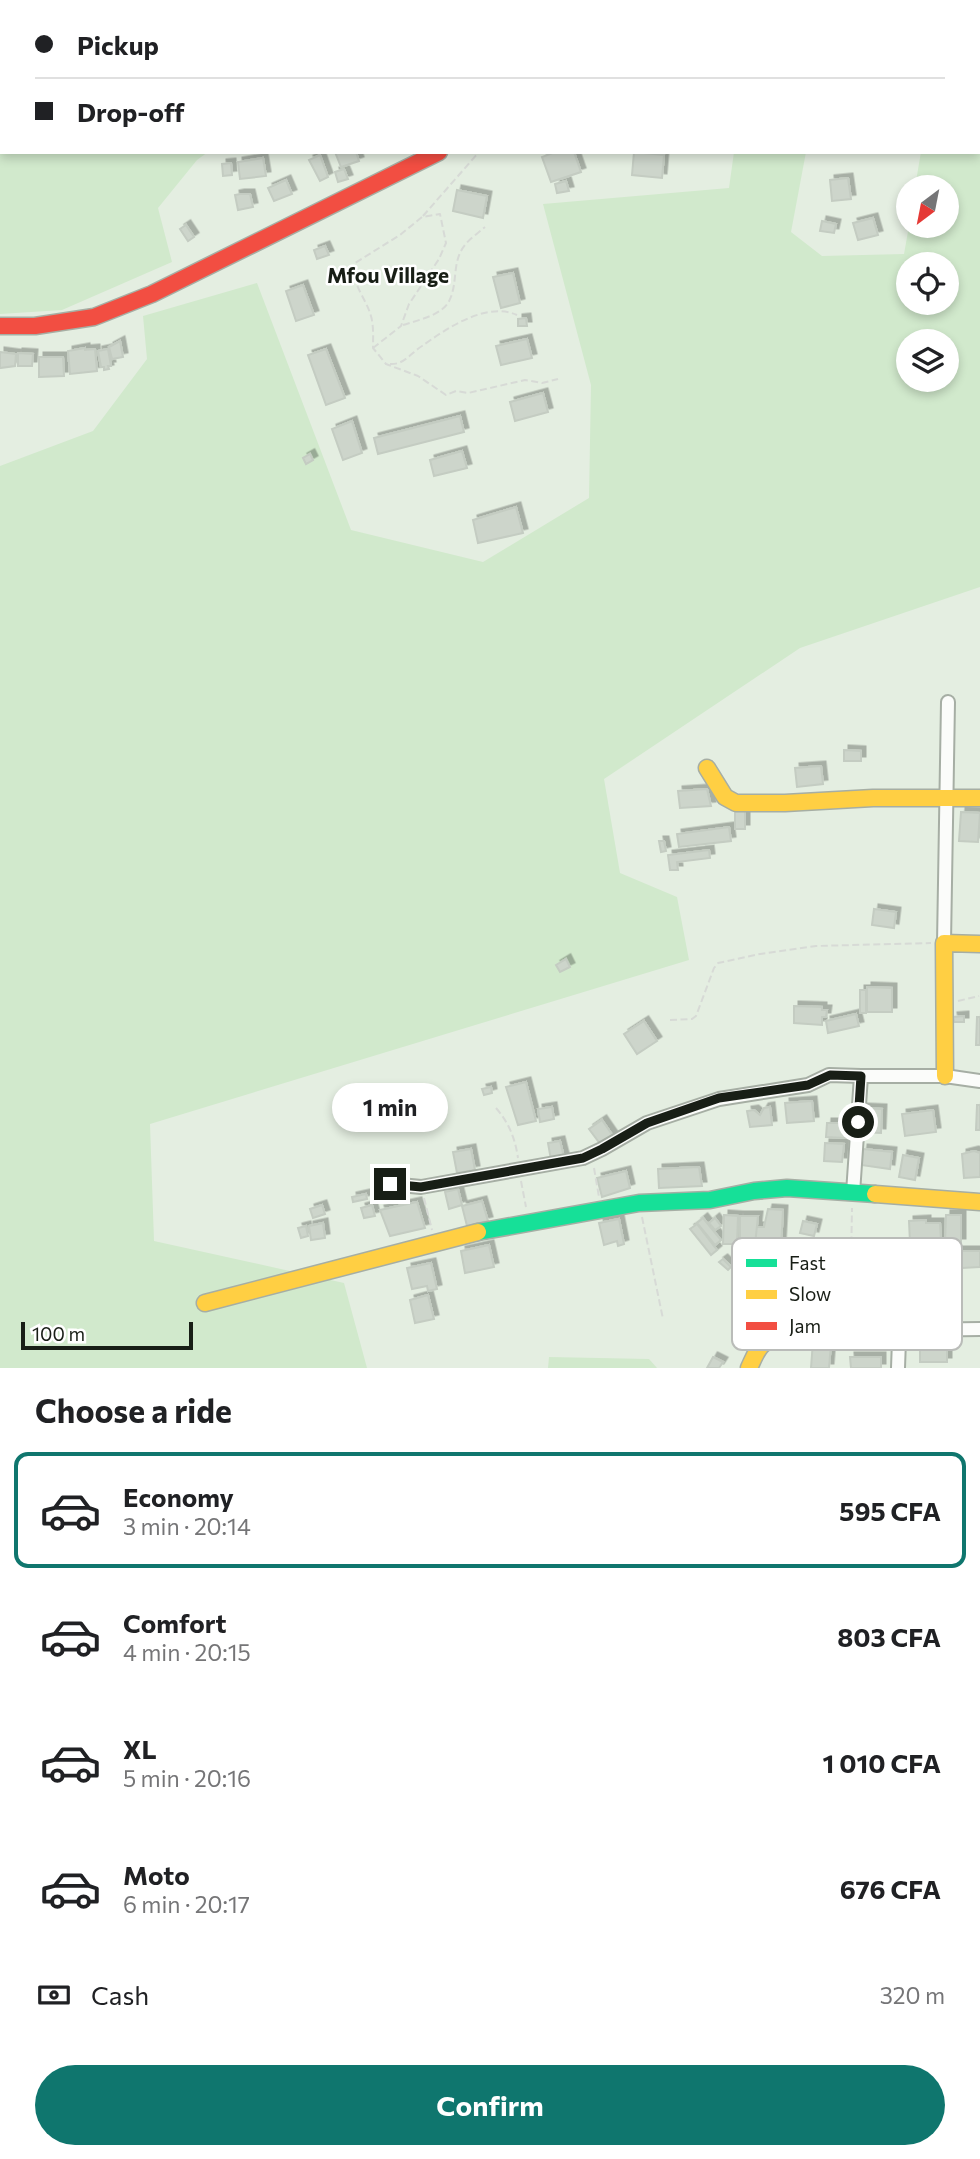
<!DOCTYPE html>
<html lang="en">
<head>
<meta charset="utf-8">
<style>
  :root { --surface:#fff; --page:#f2f2f2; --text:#202124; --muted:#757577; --line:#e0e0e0; --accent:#0f766e }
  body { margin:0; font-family:Commissioner,sans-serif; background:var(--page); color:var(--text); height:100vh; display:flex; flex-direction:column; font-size:26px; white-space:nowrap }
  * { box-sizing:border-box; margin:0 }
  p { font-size:23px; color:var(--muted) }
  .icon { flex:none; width:38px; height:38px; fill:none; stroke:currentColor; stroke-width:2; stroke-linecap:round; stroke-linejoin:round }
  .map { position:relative; height:1368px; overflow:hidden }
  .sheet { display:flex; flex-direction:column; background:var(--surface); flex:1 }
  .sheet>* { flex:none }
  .guide { position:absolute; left:0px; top:0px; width:980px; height:154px; box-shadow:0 4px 10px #0003; display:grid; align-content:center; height:154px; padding:0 35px; background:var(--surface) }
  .needle { width:46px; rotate:212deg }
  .controls { position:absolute; left:896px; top:175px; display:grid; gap:14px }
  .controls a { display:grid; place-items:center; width:63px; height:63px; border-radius:50%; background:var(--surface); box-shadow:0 4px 10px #0003; font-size:35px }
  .scale { position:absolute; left:21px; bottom:18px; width:172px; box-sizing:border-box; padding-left:7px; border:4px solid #181e16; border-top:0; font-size:19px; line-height:24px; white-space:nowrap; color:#181e16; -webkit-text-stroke:5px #fff; paint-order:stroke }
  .end { position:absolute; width:32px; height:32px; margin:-16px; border:9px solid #181e16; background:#fff; box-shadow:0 0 0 4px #fff }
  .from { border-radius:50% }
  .bubble { position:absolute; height:49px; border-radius:24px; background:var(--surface); box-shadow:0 4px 10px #0003; font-size:23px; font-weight:700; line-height:49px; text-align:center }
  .guide b { display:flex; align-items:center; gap:24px; height:66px; font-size:26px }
  .guide b+b { border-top:2px solid var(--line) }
  .guide i { width:18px; height:18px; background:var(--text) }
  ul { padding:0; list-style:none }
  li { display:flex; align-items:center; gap:21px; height:116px; margin:0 14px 10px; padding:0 21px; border:4px solid transparent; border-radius:14px }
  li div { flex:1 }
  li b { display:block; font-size:26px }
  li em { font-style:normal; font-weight:700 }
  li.on { border-color:var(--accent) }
  li>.icon { width:63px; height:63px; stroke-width:1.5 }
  h2 { padding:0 35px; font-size:32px; line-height:84px }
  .pay { display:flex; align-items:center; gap:18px; height:77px; padding:0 35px; font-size:26px }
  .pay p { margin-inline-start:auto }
  .primary-button { display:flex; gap:14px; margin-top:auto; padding:14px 35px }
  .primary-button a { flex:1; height:80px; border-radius:42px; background:var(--accent); color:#fff; font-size:28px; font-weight:700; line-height:80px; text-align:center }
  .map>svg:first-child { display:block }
  .green { fill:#d1e9cc; fill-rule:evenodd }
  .building { fill:#cdd5cb; stroke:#c4ccc2; stroke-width:2; filter:url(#shadow) }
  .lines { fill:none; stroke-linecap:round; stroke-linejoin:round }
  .street-casing { stroke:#a6aea4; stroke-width:16 }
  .fast-casing { stroke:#a6aea4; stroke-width:19 }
  .slow-casing { stroke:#a6aea4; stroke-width:19 }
  .jam-casing { stroke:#a6aea4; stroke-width:19 }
  .path { stroke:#d7dad6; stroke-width:2; stroke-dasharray:7 3.5; stroke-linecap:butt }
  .street { stroke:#fbfcfa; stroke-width:12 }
  .fast { stroke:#16e098; stroke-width:16 }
  .slow { stroke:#ffcf43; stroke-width:16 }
  .jam { stroke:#f24e42; stroke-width:16 }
  .route { stroke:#181e16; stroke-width:9 }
  .labels { text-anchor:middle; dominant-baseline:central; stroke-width:5; stroke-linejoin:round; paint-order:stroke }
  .quarter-label { font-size:21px; font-weight:bold; fill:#181e16; stroke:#fff }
  .key { fill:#fff; stroke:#babcb9; stroke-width:2 }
  .key-label { font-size:19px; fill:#181e16 }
</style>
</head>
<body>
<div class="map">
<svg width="980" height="1368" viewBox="0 0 980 1368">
  <defs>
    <filter id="shadow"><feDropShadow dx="4.5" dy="-4.5" stdDeviation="0" flood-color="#0004"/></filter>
  </defs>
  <rect width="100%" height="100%" fill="#e4eee1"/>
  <g class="green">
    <polygon points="0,0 416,0 2,2 2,152 208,152 197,160 158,208 172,262 62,310 0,314"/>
    <polygon points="517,0 668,0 657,2"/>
    <path d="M978 101H980V587L800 648 604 779 620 873 677 897 689 960 150 1124 154 1241 344 1283 367 1368H0V466L93 431 147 359 143 316 257 283 351 530 483 562 589 498 591 385 543 204 729 188 734 152H806L791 232 822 256 904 254 909 226H947V187H915L921 152H978ZM908 264H947V303H908ZM908 341H947V380H908Z"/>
    <polygon points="549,1357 649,1359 657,1368 548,1368"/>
  </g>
  <g class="building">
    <polygon points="335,152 356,152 359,161 341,167"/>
    <polygon points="555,152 574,152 581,172 551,182 542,157"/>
    <polygon points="634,152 664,155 662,178 632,175"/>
    <polygon points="320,155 328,177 320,181 309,160"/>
    <polygon points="263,158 266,176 240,179 238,162"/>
    <polygon points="231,163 232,175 223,176 222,164"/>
    <polygon points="344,169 348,179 338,182 335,172"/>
    <polygon points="848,178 851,199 832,201 830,180"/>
    <polygon points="286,180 292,194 274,201 268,188"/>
    <polygon points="566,181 569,191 557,193 555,184"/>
    <polygon points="457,190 487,196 483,218 453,211"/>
    <polygon points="240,194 250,194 253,207 238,210 235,195"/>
    <polygon points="873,218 878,235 858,240 853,223"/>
    <polygon points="822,221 836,224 834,233 820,231"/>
    <polygon points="186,225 194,237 188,241 180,229"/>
    <polygon points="325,246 329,255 317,259 314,250"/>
    <polygon points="513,273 520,303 501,308 493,277"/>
    <polygon points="303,285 314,315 296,321 286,291"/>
    <polygon points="526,318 527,326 518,326 518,319"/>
    <polygon points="527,339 532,358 501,365 496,346"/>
    <polygon points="120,341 123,357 112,359 109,347"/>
    <polygon points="85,348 85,350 95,349 97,371 70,374 68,351"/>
    <polygon points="108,349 111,366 108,366 109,369 104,370 104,367 101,367 98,351"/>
    <polygon points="326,349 345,398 326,405 308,355"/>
    <polygon points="0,352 16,354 15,366 0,368"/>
    <polygon points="18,353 33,354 32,366 18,366"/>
    <polygon points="39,357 63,357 64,376 39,377"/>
    <polygon points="543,393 548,412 515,421 510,402"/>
    <polygon points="460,416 464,432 378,454 374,438"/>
    <polygon points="352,421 362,453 343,460 332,429"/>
    <polygon points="462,451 467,468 434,476 430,460"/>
    <polygon points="310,454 313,460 306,464 303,458"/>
    <polygon points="516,507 523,533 478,543 473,520"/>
    <polygon points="844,750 861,751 861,761 844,761"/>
    <polygon points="821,766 823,784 797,787 795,768"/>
    <polygon points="707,789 711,806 680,808 678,791"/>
    <polygon points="735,810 745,811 745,829 735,829"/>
    <polygon points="961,812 980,813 978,842 959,841"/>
    <polygon points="729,827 731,841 679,847 677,834"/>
    <polygon points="659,841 664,841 666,851 661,852"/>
    <polygon points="709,850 710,858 677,862 678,870 670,870 668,855"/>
    <polygon points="874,909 896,912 894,928 872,925"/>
    <polygon points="566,959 570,967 560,972 556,965"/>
    <polygon points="867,987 892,988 892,1012 867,1012"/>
    <rect x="860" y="990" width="6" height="23"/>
    <polygon points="794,1006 822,1007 822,1010 827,1010 826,1017 822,1017 822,1025 794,1023"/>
    <polygon points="856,1014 859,1026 828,1033 826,1021"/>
    <polygon points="964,1016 964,1022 954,1022 953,1017"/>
    <polygon points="977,1017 980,1017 980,1045 976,1045"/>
    <polygon points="644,1021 657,1041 637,1054 624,1034"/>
    <polygon points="526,1082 536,1121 518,1125 506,1087"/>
    <polygon points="491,1087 492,1093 484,1095 482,1089"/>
    <polygon points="812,1101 814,1121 787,1123 785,1103"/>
    <polygon points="977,1105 980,1105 980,1130 976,1130"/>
    <polygon points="552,1107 554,1119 540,1122 538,1109"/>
    <polygon points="770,1107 772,1125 750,1127 747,1111 754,1110 760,1115 764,1108"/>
    <polygon points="861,1108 882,1109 881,1133 860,1132"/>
    <polygon points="933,1110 936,1132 905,1136 902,1114"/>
    <polygon points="602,1120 613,1136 601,1145 589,1129"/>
    <polygon points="827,1123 845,1123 845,1138 826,1137"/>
    <polygon points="560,1141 564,1157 551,1160 548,1143"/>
    <polygon points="825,1143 844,1144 842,1162 824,1161"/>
    <polygon points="471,1149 475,1170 457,1173 453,1152"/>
    <polygon points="863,1149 892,1152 890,1169 861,1165"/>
    <polygon points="974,1151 980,1153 980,1177 964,1178 962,1154"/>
    <polygon points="903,1155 919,1158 915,1180 899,1177"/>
    <polygon points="699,1167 702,1186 659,1188 658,1169"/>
    <polygon points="626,1171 630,1188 602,1197 597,1178"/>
    <polygon points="458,1189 462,1205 449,1209 445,1192"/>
    <polygon points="366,1194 367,1199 353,1202 352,1197"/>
    <polygon points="482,1201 488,1221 467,1226 462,1206"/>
    <polygon points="417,1202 425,1228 390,1236 380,1210"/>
    <polygon points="322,1205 325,1214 313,1218 310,1209"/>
    <polygon points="372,1205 375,1216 364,1218 361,1208"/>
    <polygon points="768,1209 783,1210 781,1246 755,1245 756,1227 764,1227"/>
    <polygon points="724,1215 738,1216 737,1244 723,1244"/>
    <polygon points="946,1215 961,1215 961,1243 945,1243"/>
    <polygon points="740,1216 758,1216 755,1245 740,1245"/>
    <polygon points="703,1218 721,1240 715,1245 697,1223"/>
    <polygon points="715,1218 721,1226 715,1230 709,1223"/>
    <polygon points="619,1219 624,1244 618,1246 617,1241 604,1245 599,1223"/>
    <polygon points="926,1220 926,1223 940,1223 941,1241 910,1243 909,1221"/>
    <polygon points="803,1221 817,1224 814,1236 800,1233"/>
    <polygon points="323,1223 325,1238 311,1240 309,1226"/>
    <polygon points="697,1224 717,1250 711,1255 690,1229"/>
    <polygon points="306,1226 308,1236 301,1238 298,1228"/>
    <polygon points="941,1244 951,1244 951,1251 980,1251 980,1267 944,1269"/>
    <polygon points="489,1245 494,1267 465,1273 461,1251"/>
    <polygon points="723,1259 731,1267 728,1270 719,1262"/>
    <polygon points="431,1263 437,1289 428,1291 427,1286 412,1289 407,1268"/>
    <polygon points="428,1295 434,1319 415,1323 410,1300"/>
    <rect x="920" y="1340" width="27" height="22"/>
    <polygon points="813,1341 831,1343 829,1368 811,1368"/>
    <polygon points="713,1357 723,1362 719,1368 707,1368"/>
    <polygon points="850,1357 881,1357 881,1368 851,1368"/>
  </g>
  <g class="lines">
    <g class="street-casing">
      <g id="street">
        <polyline points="978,17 980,13"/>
        <polyline points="944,943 948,702"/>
        <polyline points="390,1184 421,1187 583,1158 602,1149 647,1123 719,1099 808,1085 829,1075 861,1076"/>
        <polyline points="853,1193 861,1076 945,1076 980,1081"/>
        <polyline points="898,1368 899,1340 908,1330 980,1329"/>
      </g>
    </g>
    <g class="fast-casing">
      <g id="fast">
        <polyline points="978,76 980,76"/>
        <polyline points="478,1232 639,1203 710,1200 754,1191 787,1188 875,1194"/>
      </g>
    </g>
    <g class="slow-casing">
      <g id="slow">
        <polyline points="707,768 725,797 736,803 785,803 873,798 980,798"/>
        <polyline points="945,1076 944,943 980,944"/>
        <polyline points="875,1194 980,1202"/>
        <polyline points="205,1303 478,1232"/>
        <path d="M749 1368C753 1360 756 1350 763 1344 789 1323 870 1331 904 1332"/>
      </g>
    </g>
    <g class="jam-casing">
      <polyline id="jam" points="0,326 35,326 94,317 152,294 439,152"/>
    </g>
    <g class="path">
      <polyline points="423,216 479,152"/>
      <path d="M403 325C418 320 444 315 450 299 457 284 453 266 461 251 466 241 477 234 485 227"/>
      <path d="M373 348 401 326 409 304 439 259 446 243 440 214 422 217 400 235 355 263C349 280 365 297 370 313 374 324 373 336 373 348L386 364 418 376 446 395 456 391 468 393 525 380 542 383 558 379"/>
      <path d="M390 364C404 365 411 353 422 346 446 329 486 301 517 315"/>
      <polyline points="958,1001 979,996"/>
      <polyline points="670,1020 692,1019 696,1016 714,968 718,963 760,954 816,946 931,943"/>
      <path d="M496 1108C509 1123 515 1138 518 1158"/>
      <polyline points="594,1168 599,1197"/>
      <polyline points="521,1181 526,1207"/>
      <polyline points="424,1198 432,1230"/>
      <polyline points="642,1217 663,1319"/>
      <polyline points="850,1317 852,1208"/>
    </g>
    <use href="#street" class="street"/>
    <use href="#fast" class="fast"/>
    <use href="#slow" class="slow"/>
    <use href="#jam" class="jam"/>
  </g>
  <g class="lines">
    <polyline class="route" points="390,1184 421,1187 583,1158 602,1149 647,1123 719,1098 808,1085 830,1075 861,1076 858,1122"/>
  </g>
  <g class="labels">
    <g class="quarter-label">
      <text x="388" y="274">Mfou Village</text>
    </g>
  </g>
  <rect x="732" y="1238" width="230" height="112" rx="10" class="key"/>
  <rect x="746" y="1259" width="31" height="8" fill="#16e098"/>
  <rect x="746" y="1290" width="31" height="9" fill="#ffcf43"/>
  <rect x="746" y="1322" width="31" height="8" fill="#f24e42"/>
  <g class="key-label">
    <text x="789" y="1270">Fast</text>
    <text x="789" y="1301">Slow</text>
    <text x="789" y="1333">Jam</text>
  </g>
</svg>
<div class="controls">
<a><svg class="needle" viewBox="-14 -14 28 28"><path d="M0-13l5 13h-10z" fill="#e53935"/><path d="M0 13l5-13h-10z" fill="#757577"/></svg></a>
<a><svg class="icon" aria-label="locate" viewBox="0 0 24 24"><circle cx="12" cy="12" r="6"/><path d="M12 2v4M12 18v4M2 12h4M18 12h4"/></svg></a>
<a><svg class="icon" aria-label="layers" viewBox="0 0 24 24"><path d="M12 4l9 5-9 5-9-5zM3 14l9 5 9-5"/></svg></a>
</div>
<div class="scale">100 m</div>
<i class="end from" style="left:858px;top:1122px"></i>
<i class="end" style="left:390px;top:1184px"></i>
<div class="bubble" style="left:332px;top:1083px;width:116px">1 min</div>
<div class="guide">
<b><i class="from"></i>Pickup</b>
<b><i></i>Drop-off</b>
</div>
</div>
<section class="sheet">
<h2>Choose a ride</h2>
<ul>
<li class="on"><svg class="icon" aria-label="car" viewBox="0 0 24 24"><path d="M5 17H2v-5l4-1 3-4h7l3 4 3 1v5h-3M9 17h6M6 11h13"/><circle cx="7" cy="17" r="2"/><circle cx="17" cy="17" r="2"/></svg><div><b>Economy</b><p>3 min · 20:14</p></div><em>595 CFA</em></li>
<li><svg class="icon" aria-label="car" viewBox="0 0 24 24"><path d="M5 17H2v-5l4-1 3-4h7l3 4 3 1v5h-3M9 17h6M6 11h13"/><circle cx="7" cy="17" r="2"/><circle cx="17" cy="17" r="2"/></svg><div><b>Comfort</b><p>4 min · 20:15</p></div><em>803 CFA</em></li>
<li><svg class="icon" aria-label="car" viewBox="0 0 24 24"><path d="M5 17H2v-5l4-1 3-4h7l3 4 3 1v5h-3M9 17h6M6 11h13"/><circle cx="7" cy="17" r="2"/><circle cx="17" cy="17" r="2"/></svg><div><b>XL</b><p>5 min · 20:16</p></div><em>1 010 CFA</em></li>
<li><svg class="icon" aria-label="car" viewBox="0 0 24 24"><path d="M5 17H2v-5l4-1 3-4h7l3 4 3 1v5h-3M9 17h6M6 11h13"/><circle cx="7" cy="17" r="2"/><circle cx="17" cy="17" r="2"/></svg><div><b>Moto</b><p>6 min · 20:17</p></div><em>676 CFA</em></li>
</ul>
<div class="pay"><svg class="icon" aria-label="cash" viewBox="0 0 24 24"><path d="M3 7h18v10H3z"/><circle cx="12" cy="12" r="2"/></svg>Cash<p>320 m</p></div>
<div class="primary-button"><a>Confirm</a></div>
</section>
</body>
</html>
